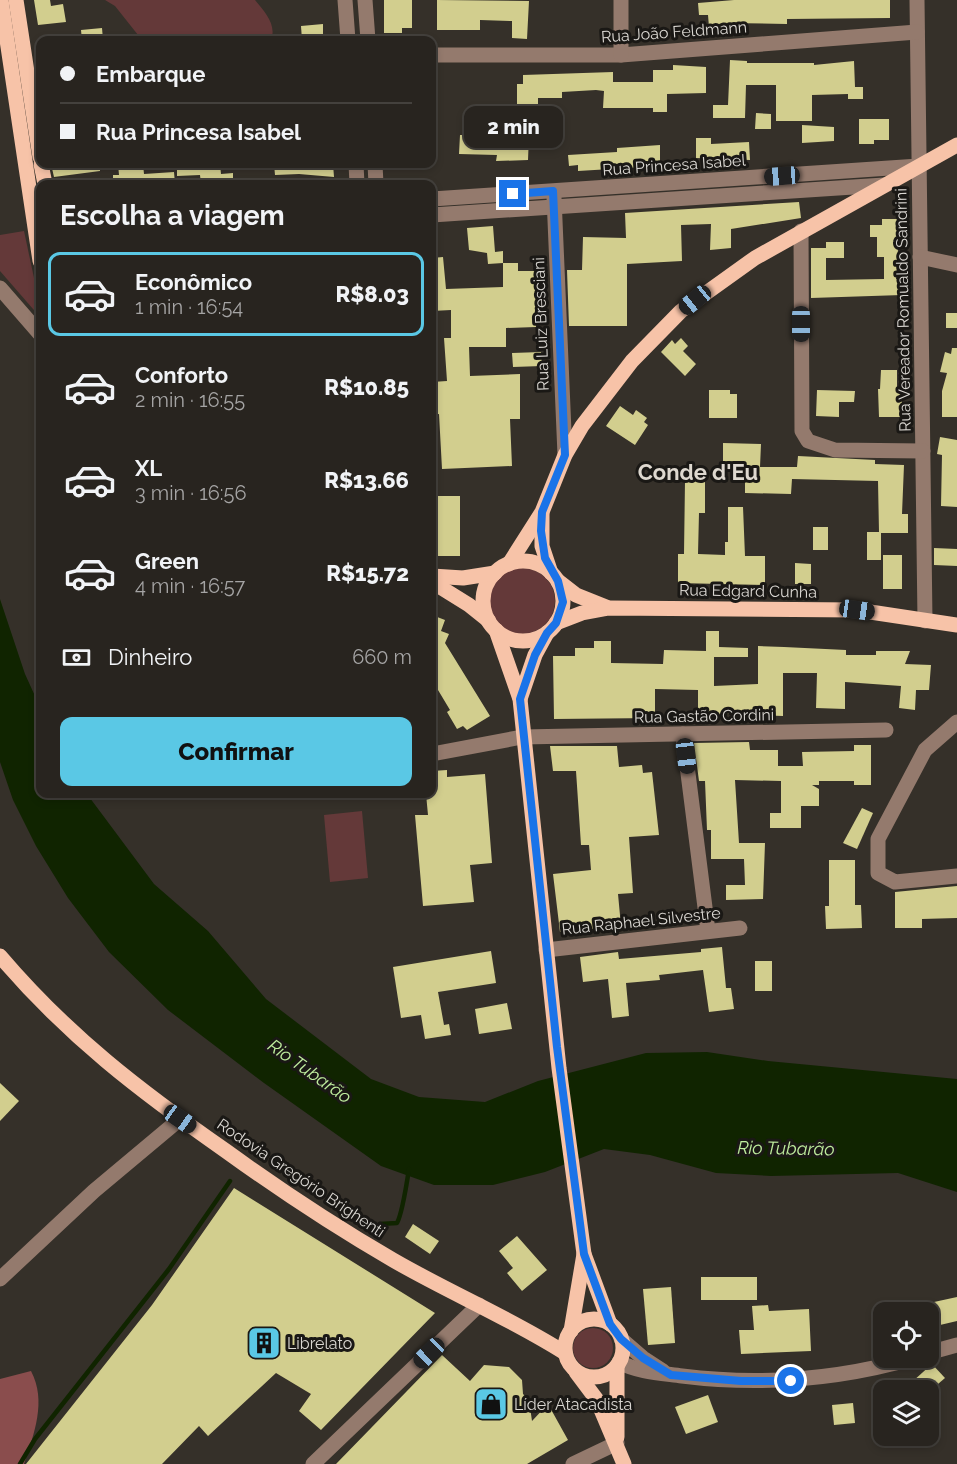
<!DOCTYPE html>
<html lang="pt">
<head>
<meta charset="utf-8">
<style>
  :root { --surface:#28241f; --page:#34302c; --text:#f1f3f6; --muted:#a5a4a4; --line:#44413d; --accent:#5ac8e5 }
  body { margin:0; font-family:Raleway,sans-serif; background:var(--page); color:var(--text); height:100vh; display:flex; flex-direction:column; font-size:22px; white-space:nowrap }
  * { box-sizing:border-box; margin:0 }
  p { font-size:20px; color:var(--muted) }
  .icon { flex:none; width:33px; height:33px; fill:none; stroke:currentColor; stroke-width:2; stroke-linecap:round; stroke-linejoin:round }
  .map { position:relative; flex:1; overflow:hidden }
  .details { position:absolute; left:36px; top:180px; width:400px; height:618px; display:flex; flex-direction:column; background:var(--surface); border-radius:12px; box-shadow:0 3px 9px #0003,0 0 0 2px var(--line) }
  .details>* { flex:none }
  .hud { position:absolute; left:36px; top:36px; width:400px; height:132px; border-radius:12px; box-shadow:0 3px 9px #0003,0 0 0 2px var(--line); display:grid; align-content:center; height:132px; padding:0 24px; background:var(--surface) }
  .fabs { position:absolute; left:873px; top:1302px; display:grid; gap:12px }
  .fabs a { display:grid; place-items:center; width:66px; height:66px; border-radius:12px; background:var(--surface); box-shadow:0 3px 9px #0003,0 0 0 2px var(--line); font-size:30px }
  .end { position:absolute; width:27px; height:27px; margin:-14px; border:8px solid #1a73e8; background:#fff; box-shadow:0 0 0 3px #fff }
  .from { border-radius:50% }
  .bubble { position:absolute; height:42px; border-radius:12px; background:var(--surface); box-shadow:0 3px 9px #0003,0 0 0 2px var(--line); font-size:20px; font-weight:800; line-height:42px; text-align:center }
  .car { position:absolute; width:18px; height:36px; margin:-18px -9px; border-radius:8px; box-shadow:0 0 4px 2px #0007; background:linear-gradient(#222 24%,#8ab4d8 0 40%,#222 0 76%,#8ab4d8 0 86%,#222 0) }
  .hud b { display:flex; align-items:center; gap:21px; height:57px; font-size:22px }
  .hud b+b { border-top:2px solid var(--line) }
  .hud i { width:15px; height:15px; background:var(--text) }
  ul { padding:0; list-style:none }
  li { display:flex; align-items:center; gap:18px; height:84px; margin:0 12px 9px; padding:0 12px; border:3px solid transparent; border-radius:12px }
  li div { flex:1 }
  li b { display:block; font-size:22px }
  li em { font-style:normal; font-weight:800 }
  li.active { border-color:var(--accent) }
  li>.icon { width:54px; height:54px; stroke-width:1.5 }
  h2 { padding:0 24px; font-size:27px; line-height:72px }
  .pay { display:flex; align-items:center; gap:15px; height:66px; padding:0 24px; font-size:22px }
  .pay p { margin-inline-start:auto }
  .action { display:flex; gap:12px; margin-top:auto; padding:12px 24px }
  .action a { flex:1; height:69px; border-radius:12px; background:var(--accent); color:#111; font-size:24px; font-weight:800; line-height:69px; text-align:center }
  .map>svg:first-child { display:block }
  .green { fill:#643939 }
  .forest { fill:#8a4d4d }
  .water { fill:#102400 }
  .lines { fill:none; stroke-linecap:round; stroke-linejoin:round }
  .stream { stroke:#102400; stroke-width:4.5 }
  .building { fill:#d2ce8e }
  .minor { stroke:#947a6d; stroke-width:15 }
  .major { stroke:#f7c3a8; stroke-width:15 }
  .route { stroke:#1a73e8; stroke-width:8 }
  .labels { text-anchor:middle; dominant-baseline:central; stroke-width:6; stroke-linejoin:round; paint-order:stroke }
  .street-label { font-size:16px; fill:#dad7d2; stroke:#1a1815 }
  .poi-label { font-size:16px; fill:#dad7d2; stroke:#1a1815; text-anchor:start }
  .water-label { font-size:18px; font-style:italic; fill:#bfed9e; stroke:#1a1815 }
  .district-label { font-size:22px; font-weight:bold; fill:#ded8cf; stroke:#1a1815 }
</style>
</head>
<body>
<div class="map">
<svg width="957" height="1464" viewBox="0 0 957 1464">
  <rect width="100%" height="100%" fill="#353029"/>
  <g class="green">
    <path d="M105 0H255C265 12 277 25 271 40H142L115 6Z"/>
    <polygon points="24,231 40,306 40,317 0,271 0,235"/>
    <circle cx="522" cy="601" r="33"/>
    <polygon points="362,811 368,878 330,882 324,815"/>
    <circle cx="593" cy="1348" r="20"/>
  </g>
  <path class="forest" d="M31 1371C47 1401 34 1434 24 1464H0V1379Z"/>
  <polygon class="water" points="0,599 25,674 40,707 40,794 87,794 154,884 208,931 266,999 371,1079 419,1097 485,1102 538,1081 646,1053 707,1052 768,1061 957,1079 957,1192 898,1173 771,1176 716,1173 650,1155 604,1149 545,1172 493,1185 434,1185 381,1166 264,1083 168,1010 109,952 68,898 36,846 13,800 0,762"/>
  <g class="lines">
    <g class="stream">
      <path d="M376 1228 380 1224 397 1223C402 1214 407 1182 409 1169"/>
      <polyline points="20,1464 35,1439 169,1269 230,1181"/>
    </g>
  </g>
  <g class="building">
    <polygon points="34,0 50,0 51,6 63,4 66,22 38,25"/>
    <polygon points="384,0 412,0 412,28 402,28 402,33 384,33"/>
    <polygon points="437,0 529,1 527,39 512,38 512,21 480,20 480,30 437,30"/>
    <polygon points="734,0 890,0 890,18 787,19 787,24 728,23 728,26 709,27 708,15 699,15 698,3"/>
    <polygon points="323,24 323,40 302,40 301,26"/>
    <polygon points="102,28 103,40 82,40 81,30"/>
    <polygon points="730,60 747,61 747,63 814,63 814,65 854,61 855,87 863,87 863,99 848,99 848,94 812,95 812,121 776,121 776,85 746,85 745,118 713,118 713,105 728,105"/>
    <polygon points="673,65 706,67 706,93 667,94 667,112 653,112 653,108 603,108 604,91 596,90 562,92 562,98 538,98 538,106 517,106 517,84 523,84 523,75 613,72 613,82 653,82 653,70 673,70"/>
    <polygon points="756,113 771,114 771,129 755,129"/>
    <polygon points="859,119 889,119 889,140 874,140 874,144 859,144"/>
    <polygon points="802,125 834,127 834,141 802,143"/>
    <polygon points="516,134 529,135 528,160 496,161 497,155 459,154 460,135 494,135 494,143 516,143"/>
    <polygon points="696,138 711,138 711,144 749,142 750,160 696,158"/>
    <polygon points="660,145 660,166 578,171 578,165 569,166 568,155 617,152 617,148"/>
    <polygon points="51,164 100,164 100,171 54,177"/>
    <polygon points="118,164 143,164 144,174 174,172 175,184 113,184 113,175 119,175"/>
    <polygon points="177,164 220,164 221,174 233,173 233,184 201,184 200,175 177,176"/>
    <polygon points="274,164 333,164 334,177 299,174 275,175"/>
    <polygon points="799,202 801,218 731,229 731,248 710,250 711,224 681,225 682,261 627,264 627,326 569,326 567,270 582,270 583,237 626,238 625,213"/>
    <polygon points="882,219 900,219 896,279 902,279 902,295 811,298 811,248 826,248 826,242 844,242 844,258 826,258 826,280 884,279 884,257 877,257 877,237 870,237 870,225 882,225"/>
    <polygon points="493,226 495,252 503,251 503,263 488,264 487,253 469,250 467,228"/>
    <polygon points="443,257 446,289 503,287 503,263 518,263 518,271 544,271 544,286 540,286 541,319 536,319 536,327 506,328 506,347 469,347 470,376 520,374 520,419 510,419 512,466 442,469 439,414 432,415 432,382 447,381 444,338 451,338 451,310 432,311 432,258"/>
    <rect x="946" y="313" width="11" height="15"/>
    <polygon points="681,338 688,346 683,351 696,364 685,376 661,352 672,340 675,344"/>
    <polygon points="952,348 957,348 957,417 942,417 942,391 947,373 940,372 945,352 951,354"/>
    <polygon points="541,352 542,366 513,367 512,353"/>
    <polygon points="881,370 897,370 897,390 902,390 902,417 879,417 878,389 880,389"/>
    <polygon points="709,390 730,390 730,394 737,394 737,418 709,418"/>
    <polygon points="817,390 855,391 854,402 839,402 839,417 816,416"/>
    <polygon points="620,406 633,415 636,410 647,418 644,422 648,425 635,445 606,426"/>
    <polygon points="940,437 957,440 957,507 941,506 942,455 937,454"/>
    <polygon points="723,443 761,444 760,467 797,467 798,456 875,460 875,464 904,465 902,514 908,514 908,533 881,533 881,560 867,560 867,532 879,532 878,481 792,479 791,494 745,493 745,464 723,464"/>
    <polygon points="685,481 705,481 705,513 699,513 698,554 725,555 725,542 728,542 728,507 743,507 745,556 765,556 765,585 678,583 678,554 684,554"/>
    <rect x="432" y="496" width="28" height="60"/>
    <rect x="813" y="527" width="15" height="23"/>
    <polygon points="934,548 957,549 957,566 934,565"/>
    <rect x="883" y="555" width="19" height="34"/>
    <polygon points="795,563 811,564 811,584 795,584"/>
    <polygon points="432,615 445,620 441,631 449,634 445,643 490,716 467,730 463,726 457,729 447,712 450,710 432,680 436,674 432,666"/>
    <polygon points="706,631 719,631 719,647 748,648 748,657 714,657 714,686 758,684 758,646 784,647 846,650 846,655 876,655 876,651 910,651 905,664 931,665 929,690 916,690 915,710 899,708 901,686 845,682 845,709 816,708 817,673 783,673 783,716 757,715 757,712 698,716 698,690 655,689 655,718 554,719 553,656 575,656 575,648 594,648 594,641 611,641 611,663 663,664 664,650 706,651"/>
    <polygon points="749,742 750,750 778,750 778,766 803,766 802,752 854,751 854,745 871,745 871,785 854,785 854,781 819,781 819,785 812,785 819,789 819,806 801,806 801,828 770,828 770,813 781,813 781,781 735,780 739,843 765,843 763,899 726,900 726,885 745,885 744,859 711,859 711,830 707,830 705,781 699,781 694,743"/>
    <polygon points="550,746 617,746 619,767 642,765 643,773 652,772 659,835 629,837 633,893 618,894 621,926 560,932 553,874 591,870 589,845 581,845 576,771 553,771"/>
    <polygon points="447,770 447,777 485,774 492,863 470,865 474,902 423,906 415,815 428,815 426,794 432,794 432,771"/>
    <polygon points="862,808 873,813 857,849 843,843"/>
    <polygon points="829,860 855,860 855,905 861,905 862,928 826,929 825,906 829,906"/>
    <polygon points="957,886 957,918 922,919 922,928 895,928 895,892"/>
    <polygon points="722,947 726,988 731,988 734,1009 709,1012 703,970 659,975 660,980 626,983 629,1016 612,1018 608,979 583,982 580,957 618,952 619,959 701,952 701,949"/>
    <polygon points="491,951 496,983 438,992 444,1025 449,1024 451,1035 425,1039 421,1015 401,1018 393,967"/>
    <rect x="755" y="961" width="17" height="30"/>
    <polygon points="507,1003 512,1029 479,1034 475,1009"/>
    <polygon points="0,1083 19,1101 0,1121"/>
    <polygon points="234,1188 435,1313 321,1430 299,1411 311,1394 276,1373 208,1436 199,1426 162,1464 26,1464 152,1305"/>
    <polygon points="413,1224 439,1241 430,1254 405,1237"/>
    <polygon points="517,1236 547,1270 522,1291 507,1273 513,1268 499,1251"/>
    <rect x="701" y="1277" width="56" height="23"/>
    <polygon points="671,1287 675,1343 648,1345 643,1289"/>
    <polygon points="957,1297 957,1321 940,1325 934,1302"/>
    <polygon points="768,1305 769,1311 809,1309 811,1351 741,1354 739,1330 754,1330 752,1306"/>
    <polygon points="442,1355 470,1381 484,1365 509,1367 522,1380 523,1394 529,1400 532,1421 548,1404 568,1440 527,1464 336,1464"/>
    <polygon points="932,1364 945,1378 931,1390 903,1390"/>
    <polygon points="708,1395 718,1422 686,1434 675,1407"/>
    <polygon points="853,1403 855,1423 834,1425 832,1405"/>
  </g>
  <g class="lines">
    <g class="minor">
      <polyline points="345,0 348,40"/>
      <polyline points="365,0 368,40"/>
      <polyline points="917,0 925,621"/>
      <polyline points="432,55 621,55 917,32"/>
      <polyline points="621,55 621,0"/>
      <polyline points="356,164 357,184"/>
      <polyline points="375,164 376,184"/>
      <polyline points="554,197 565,455"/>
      <polyline points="432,199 919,166"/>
      <polyline points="432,215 884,185"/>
      <polyline points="801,231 802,431 808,441 835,450 923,451"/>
      <polyline points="920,257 957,265"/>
      <polyline points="0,288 40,334"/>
      <polyline points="957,722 925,750 878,839 878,873 895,882 957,876"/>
      <polyline points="683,734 708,931"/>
      <polyline points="432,754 522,737 886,730"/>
      <polyline points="546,950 740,928"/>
      <polyline points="0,1279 94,1191 180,1119"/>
      <polyline points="621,1339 643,1358 663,1371"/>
      <polyline points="928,1353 957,1345"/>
      <path d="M619 1362C638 1372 660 1373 682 1376 762 1386 837 1380 914 1358"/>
      <polyline points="313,1464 479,1305"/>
      <polyline points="573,1464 617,1443"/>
    </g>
    <g class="major">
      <polyline points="1,0 40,261"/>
      <polyline points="16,0 40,157"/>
      <polyline points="41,164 45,184"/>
      <polyline points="542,514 542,546 551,573"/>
      <circle cx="523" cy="601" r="40"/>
      <polyline points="509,564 542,512 565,455 582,426 632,361 681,311 755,258 957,145"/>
      <polyline points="432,576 463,578 495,573"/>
      <polyline points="558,581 576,595 606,607"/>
      <polyline points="432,582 469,605 489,621"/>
      <polyline points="556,623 582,613 609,608 857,610 957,625"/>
      <polyline points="496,630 520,699 559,1068 584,1254 610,1324"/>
      <polyline points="520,699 535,655 547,633"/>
      <path d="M0 956C68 1036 140 1091 226 1151 280 1190 336 1227 393 1260 450 1293 510 1318 565 1353"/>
      <circle cx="594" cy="1348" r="29"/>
      <polyline points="571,1331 584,1254"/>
      <polyline points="617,1366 617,1437"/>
      <polyline points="576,1372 597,1400 624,1464"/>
    </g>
  </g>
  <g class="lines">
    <polyline class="route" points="513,194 553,191 565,455 542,512 541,531 545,558 558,581 563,602 556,623 547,633 535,655 520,699 557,1047 584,1254 610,1324 621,1339 643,1358 671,1375 741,1381 791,1381"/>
  </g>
  <defs>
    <g id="building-square" transform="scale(1.725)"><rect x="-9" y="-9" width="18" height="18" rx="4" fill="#5ac8e5" stroke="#1a1815"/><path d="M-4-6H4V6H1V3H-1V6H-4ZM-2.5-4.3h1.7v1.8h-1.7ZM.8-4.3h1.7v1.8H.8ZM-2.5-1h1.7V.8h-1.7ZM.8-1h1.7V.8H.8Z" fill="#111"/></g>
    <g id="shop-square" transform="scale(1.725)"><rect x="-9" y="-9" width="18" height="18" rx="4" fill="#5ac8e5" stroke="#1a1815"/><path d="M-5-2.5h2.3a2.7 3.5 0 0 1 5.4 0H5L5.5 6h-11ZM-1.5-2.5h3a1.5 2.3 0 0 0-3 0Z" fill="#111"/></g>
  </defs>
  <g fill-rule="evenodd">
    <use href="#building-square" x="264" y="1343"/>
    <use href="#shop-square" x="491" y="1404"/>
  </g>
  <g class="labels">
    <g class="street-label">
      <text transform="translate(674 32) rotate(-4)">Rua João Feldmann</text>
      <text transform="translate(674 165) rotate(-4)">Rua Princesa Isabel</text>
      <text transform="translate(903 310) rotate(-91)">Rua Vereador Romualdo Sandrini</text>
      <text transform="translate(541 324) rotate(-92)">Rua Luiz Bresciani</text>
      <text transform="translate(748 591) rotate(1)">Rua Edgard Cunha</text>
      <text transform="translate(704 716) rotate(-1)">Rua Gastão Cordini</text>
      <text transform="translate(641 921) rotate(-6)">Rua Raphael Silvestre</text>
      <text transform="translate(301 1178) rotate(34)">Rodovia Gregório Brighenti</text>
    </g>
    <g class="poi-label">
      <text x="287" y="1343">Librelato</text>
      <text x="514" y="1404">Líder Atacadista</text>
    </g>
    <g class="water-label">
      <text transform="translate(310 1071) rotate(35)">Rio Tubarão</text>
      <text transform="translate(786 1148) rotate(1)">Rio Tubarão</text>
    </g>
    <g class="district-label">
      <text x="698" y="472">Conde d'Eu</text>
    </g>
  </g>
</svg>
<div class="fabs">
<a><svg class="icon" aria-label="locate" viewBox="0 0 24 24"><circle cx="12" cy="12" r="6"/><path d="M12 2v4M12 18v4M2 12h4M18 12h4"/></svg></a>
<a><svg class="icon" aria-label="layers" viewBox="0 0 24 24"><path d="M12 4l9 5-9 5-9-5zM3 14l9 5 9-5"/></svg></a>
</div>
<i class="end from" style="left:791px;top:1381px"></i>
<i class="end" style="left:513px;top:194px"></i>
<div class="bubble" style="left:464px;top:106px;width:99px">2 min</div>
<i class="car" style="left:782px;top:176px;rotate:266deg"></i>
<i class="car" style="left:695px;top:300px;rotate:231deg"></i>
<i class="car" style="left:801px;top:324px;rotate:180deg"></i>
<i class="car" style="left:857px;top:610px;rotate:98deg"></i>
<i class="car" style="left:686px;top:756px;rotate:173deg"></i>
<i class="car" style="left:180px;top:1119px;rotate:125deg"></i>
<i class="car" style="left:429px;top:1353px;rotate:226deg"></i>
<div class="hud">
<b><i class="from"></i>Embarque</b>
<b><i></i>Rua Princesa Isabel</b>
</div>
<section class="details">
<h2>Escolha a viagem</h2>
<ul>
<li class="active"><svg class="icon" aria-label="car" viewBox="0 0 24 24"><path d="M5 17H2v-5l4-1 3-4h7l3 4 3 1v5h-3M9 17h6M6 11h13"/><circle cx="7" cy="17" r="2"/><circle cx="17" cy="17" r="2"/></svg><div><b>Econômico</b><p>1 min · 16:54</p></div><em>R$8.03</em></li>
<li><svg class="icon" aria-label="car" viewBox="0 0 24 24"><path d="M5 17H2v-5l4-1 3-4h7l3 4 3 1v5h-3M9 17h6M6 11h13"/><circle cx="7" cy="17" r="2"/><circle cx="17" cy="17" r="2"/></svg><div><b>Conforto</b><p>2 min · 16:55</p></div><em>R$10.85</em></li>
<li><svg class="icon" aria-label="car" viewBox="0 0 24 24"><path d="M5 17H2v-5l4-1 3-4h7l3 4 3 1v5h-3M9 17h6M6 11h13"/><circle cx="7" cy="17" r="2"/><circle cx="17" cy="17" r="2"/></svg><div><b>XL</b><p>3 min · 16:56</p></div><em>R$13.66</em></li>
<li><svg class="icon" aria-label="car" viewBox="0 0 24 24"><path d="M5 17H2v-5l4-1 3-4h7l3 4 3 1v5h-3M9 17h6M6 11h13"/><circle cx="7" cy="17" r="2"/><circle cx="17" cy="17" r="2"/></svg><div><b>Green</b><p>4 min · 16:57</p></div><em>R$15.72</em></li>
</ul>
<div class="pay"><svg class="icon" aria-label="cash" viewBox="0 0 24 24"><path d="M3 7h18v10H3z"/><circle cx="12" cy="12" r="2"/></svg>Dinheiro<p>660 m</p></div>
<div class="action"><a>Confirmar</a></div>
</section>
</div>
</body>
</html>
